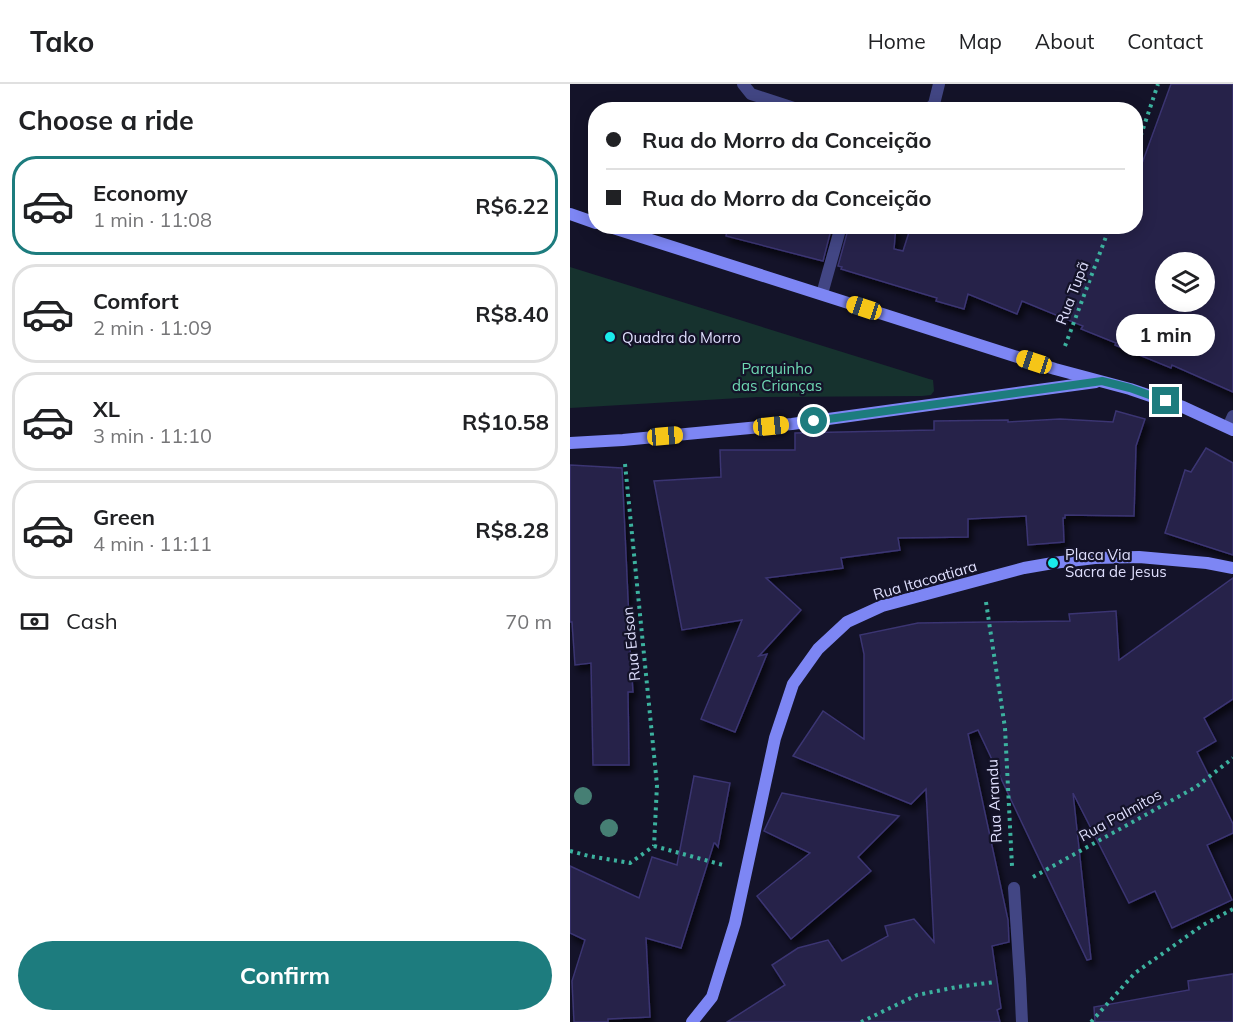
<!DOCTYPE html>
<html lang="en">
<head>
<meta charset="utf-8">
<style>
  :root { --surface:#fff; --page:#f2f2f2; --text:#202124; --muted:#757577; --line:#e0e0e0; --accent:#1d7c7e }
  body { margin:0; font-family:Mulish,sans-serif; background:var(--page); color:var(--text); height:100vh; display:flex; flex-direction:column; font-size:22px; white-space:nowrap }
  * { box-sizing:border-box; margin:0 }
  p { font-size:20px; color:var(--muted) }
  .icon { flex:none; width:33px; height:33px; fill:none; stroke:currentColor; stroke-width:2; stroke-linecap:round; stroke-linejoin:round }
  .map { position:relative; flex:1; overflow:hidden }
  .side { display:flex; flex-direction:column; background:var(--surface); width:570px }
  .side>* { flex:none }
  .guide { position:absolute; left:18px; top:18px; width:555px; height:132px; border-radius:24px; box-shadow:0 3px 15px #0003; display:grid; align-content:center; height:132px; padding:0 18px; background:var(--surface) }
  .buttons { position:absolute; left:585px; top:168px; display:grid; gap:12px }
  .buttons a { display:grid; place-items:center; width:60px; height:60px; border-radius:50%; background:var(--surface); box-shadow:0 3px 15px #0003; font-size:30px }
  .end { position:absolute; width:27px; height:27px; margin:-14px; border:8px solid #1d7c7e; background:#fff; box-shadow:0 0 0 3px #fff }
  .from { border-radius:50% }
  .bubble { position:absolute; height:42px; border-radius:21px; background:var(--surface); box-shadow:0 3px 15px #0003; font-size:20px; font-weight:700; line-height:42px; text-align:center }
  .car { position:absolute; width:18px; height:36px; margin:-18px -9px; border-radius:8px; box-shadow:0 0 4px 2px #0007; background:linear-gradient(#f5c518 24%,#345 0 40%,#f5c518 0 76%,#345 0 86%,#f5c518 0) }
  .guide b { display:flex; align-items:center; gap:21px; height:57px; font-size:22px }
  .guide b+b { border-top:2px solid var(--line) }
  .guide i { width:15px; height:15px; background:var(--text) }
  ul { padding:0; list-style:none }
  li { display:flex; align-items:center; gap:18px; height:99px; margin:0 12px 9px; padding:0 6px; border:3px solid var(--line); border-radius:24px }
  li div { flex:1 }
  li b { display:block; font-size:22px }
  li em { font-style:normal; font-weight:700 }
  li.on { border-color:var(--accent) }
  li>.icon { width:54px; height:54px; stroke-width:1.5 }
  h2 { padding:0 18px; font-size:27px; line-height:72px }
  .pay { display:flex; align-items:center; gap:15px; height:66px; padding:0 18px; font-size:22px }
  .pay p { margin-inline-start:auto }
  .button { display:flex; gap:12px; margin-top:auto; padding:12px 18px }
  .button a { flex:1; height:69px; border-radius:36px; background:var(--accent); color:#fff; font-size:24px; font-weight:700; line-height:69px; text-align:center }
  header { display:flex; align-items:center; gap:36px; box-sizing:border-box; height:84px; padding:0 30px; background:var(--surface); border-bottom:2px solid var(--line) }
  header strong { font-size:28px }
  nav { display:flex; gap:33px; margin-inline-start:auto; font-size:21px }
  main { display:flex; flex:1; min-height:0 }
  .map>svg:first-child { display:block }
  .green { fill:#16322e }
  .building { fill:#252148; stroke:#3b3572; stroke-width:1.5; fill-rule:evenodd; filter:url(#shadow) }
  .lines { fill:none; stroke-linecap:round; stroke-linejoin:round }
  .path { stroke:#3cb29f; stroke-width:4; stroke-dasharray:3 4.5; stroke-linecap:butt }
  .lane { stroke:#424684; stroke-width:12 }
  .street { stroke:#424684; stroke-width:12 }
  .secondary { stroke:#7d86f4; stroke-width:12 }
  .tree { fill:#467f74 }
  .route { stroke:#1d7c7e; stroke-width:8 }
  .poi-dot { fill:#1aebeb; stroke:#141329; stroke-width:2 }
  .labels { text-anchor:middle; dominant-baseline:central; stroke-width:4.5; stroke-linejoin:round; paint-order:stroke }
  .street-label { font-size:15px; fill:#dedefc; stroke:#141329 }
  .poi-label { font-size:15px; fill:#dedefc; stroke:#141329; text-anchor:start }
  .park-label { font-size:15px; fill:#6ed7b2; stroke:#141329 }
</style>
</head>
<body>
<header>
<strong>Tako</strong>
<nav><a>Home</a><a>Map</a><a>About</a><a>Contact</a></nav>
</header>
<main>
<section class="side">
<h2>Choose a ride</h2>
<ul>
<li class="on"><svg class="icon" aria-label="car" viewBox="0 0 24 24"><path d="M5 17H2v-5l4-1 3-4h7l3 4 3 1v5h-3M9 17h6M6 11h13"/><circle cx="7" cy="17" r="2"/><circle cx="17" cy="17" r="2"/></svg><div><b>Economy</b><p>1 min · 11:08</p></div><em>R$6.22</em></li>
<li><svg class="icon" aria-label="car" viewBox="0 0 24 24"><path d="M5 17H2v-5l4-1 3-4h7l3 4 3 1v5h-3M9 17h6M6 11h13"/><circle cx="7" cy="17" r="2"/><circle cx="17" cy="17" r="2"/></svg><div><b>Comfort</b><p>2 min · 11:09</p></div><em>R$8.40</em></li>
<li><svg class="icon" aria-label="car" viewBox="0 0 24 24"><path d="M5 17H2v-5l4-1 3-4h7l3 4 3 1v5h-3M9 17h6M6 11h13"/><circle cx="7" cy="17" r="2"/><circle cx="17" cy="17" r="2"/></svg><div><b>XL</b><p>3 min · 11:10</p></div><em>R$10.58</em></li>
<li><svg class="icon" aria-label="car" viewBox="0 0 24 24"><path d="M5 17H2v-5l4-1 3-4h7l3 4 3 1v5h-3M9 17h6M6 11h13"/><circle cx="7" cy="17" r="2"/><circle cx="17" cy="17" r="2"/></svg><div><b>Green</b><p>4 min · 11:11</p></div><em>R$8.28</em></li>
</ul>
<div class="pay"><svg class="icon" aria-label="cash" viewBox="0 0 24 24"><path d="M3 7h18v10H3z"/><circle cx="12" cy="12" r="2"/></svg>Cash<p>70 m</p></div>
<div class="button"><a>Confirm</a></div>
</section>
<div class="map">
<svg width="663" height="938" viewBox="0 0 663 938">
  <defs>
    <filter id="shadow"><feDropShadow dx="3.5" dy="6" stdDeviation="3" flood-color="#0009"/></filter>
  </defs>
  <rect width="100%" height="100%" fill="#141329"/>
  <polygon class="green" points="0,183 359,295 363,296 364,307 361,311 352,312 187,313 0,324"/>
  <g class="building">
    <path d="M601 0H663V308L602 281 601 284 545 261 546 259 511 245 513 242 452 217 447 230 398 210 394 225 366 217 367 214 271 185 272 183 268 182 279 142H326L324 165 333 167 341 142H566V96ZM596 178H634V218H596Z"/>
    <polygon points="158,142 262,142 253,177 156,152"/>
    <polygon points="546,327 575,335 566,362 564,432 495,431 495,434 493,434 494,458 458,461 456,432 398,435 398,453 328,454 330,466 271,474 273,484 196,494 231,526 189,572 197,570 165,648 131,635 172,536 112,546 84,397 151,393 150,366 225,366 225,349 364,346 364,337 438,336 438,338 490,335 543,338"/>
    <polygon points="636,364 663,379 663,471 595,449 615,386 621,388"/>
    <polygon points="0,381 52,384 59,536 58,536 63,608 58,608 59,681 23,681 21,579 5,581 2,538 0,538"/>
    <polygon points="663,494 663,615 634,634 646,657 627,668 663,740 663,749 637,761 662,816 602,844 585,807 559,819 503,709 521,875 517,876 408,646 398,650 438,836 439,858 422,862 431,924 427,926 430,938 157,938 215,901 202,881 228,864 258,856 272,877 318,852 315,842 344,835 364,858 356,705 341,720 223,672 253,627 294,655 294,570 290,551 348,539 500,537 499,530 546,527 549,576"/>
    <polygon points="124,692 160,699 148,763 145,759 144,759 111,864 76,854 80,933 38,935 38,938 4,938 2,897 15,856 0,849 0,782 69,814 82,773 107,781"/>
    <polygon points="212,709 329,732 288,773 301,787 221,855 187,812 240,769 194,747"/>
    <polygon points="663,890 663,938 525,938 524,923 619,906 618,897"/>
  </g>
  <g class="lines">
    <g class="path">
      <polyline points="566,66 588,0"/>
      <polyline points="495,262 540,142"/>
      <polyline points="55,380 87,701 84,762"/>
      <polyline points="416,518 435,644 442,782"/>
      <polyline points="84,762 153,781"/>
      <polyline points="0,767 19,772 60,779 84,762"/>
      <polyline points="463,793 626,703 663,674"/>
      <polyline points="291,938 347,911 387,903 425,898"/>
      <polyline points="521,938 565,889 633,841 663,825"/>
    </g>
    <g class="lane">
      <polyline points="173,0 181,10 230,26"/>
      <polyline points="357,26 364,20 369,0"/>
      <polyline points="252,210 271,142"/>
    </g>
    <g class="street">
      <polyline points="658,343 663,332"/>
      <polyline points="444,804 450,895 452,938"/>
    </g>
    <g class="secondary">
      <polyline points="0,130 26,139"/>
      <polyline points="37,142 485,285 560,305 613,323 663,346"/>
      <polyline points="0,359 53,356 222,340 526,298"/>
      <polyline points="122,938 142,913 165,839 205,654 223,600 248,565 277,538 312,522 454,484 483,479 525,474 569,473 637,479 663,484"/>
    </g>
  </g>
  <g class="tree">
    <circle cx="13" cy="712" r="9"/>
    <circle cx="39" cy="744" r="9"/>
  </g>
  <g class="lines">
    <polyline class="route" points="244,337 532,297 560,304 596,317"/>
  </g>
  <g class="poi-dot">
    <circle cx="40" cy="253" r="6"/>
    <circle cx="483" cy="479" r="6"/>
  </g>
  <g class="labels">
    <g class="street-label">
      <text transform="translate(502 209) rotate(-69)">Rua Tupã</text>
      <text transform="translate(355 496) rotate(-16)">Rua Itacoatiara</text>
      <text transform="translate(61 560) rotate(-96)">Rua Edson</text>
      <text transform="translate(424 717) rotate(-93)">Rua Arandu</text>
      <text transform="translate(550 731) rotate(-29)">Rua Palmitos</text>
    </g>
    <g class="poi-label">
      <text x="52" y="253">Quadra do Morro</text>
      <text x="495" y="470">Placa Via<tspan x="495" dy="17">Sacra de Jesus</tspan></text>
    </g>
    <g class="park-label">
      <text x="207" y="284">Parquinho<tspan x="207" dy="17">das Crianças</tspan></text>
    </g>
  </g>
</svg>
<div class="buttons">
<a><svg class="icon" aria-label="layers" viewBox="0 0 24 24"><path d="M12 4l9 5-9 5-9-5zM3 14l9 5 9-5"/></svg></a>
</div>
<i class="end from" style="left:244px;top:337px"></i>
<i class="end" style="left:596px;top:317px"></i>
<div class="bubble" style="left:546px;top:230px;width:99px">1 min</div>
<i class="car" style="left:294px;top:224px;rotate:288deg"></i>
<i class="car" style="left:464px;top:278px;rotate:288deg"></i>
<i class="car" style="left:201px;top:342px;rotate:84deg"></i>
<i class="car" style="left:95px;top:352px;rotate:85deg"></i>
<div class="guide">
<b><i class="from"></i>Rua do Morro da Conceição</b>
<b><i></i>Rua do Morro da Conceição</b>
</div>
</div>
</main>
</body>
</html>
